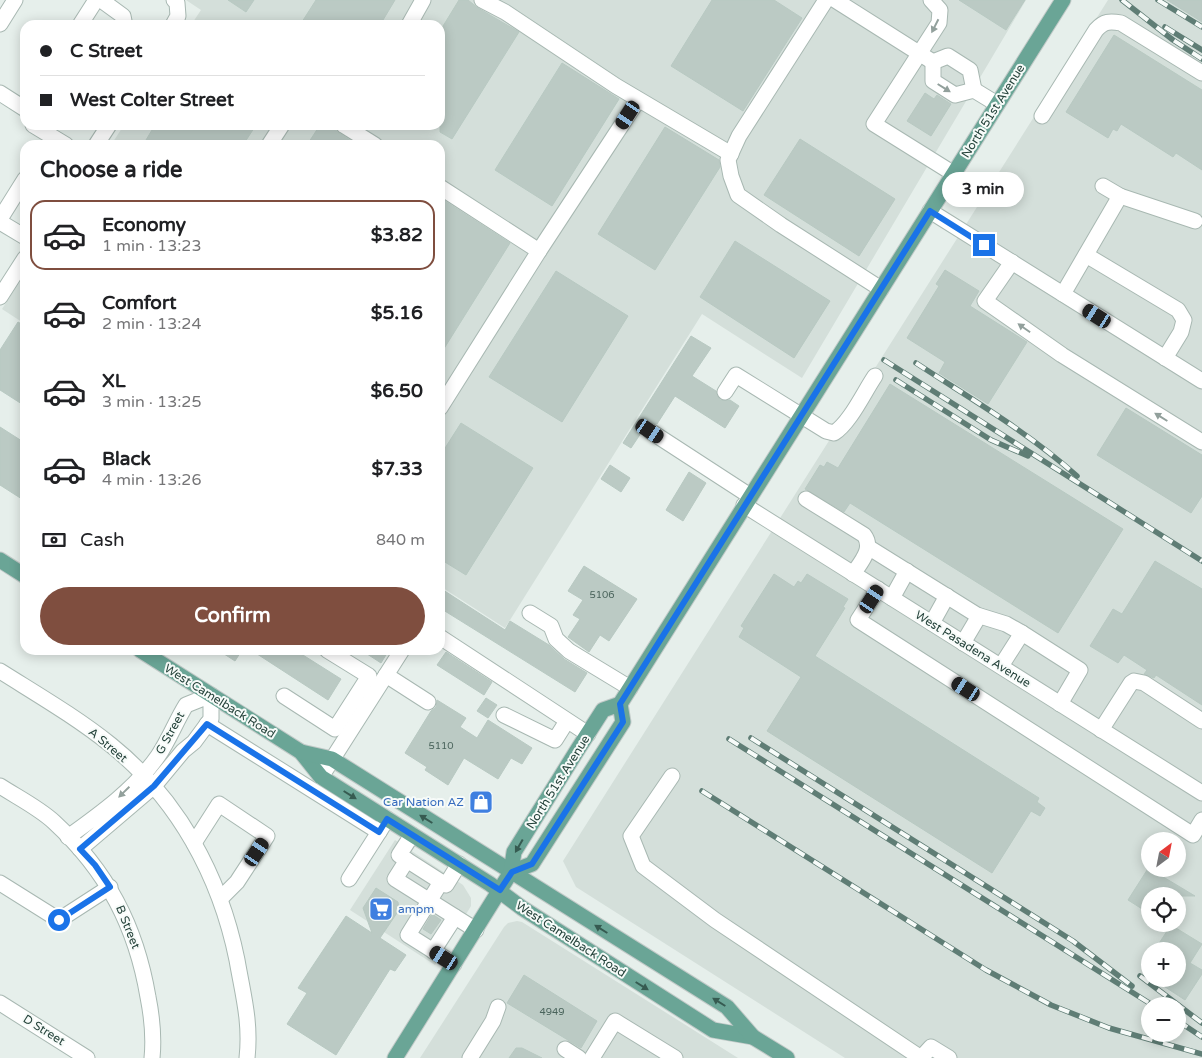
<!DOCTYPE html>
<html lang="en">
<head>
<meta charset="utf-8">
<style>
  :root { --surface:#fff; --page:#f6f6f6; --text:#202124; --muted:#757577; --line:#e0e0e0; --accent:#7f4e3f }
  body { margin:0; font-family:"Varela Round",sans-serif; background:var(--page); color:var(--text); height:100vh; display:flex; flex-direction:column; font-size:19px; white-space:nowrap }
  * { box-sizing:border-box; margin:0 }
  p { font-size:16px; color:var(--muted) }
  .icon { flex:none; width:28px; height:28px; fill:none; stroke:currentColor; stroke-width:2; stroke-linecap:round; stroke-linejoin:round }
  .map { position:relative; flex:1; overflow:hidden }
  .side { position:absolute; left:20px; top:140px; width:425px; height:515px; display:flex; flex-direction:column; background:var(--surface); border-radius:15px; box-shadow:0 2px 12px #0003 }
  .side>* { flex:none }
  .guide { position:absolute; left:20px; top:20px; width:425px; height:110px; border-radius:15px; box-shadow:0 2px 12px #0003; display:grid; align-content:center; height:110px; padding:0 20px; background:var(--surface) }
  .needle { width:32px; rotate:32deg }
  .tools { position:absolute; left:1141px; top:832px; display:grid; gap:10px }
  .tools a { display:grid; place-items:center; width:45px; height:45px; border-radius:50%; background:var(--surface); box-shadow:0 2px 12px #0003; font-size:25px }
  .end { position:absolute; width:22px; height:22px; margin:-11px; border:6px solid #1a73e8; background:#fff; box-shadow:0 0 0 2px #fff }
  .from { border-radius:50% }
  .bubble { position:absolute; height:35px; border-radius:18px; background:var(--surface); box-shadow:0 2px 12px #0003; font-size:16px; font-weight:700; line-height:35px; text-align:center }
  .car { position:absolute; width:15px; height:30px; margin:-15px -8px; border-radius:6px; box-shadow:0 0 4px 1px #0007; background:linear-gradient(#222 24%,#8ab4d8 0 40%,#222 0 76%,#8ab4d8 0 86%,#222 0) }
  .guide b { display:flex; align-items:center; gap:18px; height:48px; font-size:19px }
  .guide b+b { border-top:1px solid var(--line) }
  .guide i { width:12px; height:12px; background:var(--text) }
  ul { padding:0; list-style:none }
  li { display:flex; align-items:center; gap:15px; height:70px; margin:0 10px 8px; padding:0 10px; border:2px solid transparent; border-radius:15px }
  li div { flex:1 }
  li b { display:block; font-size:19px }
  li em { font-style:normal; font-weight:700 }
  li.active { border-color:var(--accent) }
  li>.icon { width:45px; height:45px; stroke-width:1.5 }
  h2 { padding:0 20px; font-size:22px; line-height:60px }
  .pay { display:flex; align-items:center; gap:12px; height:55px; padding:0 20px; font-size:19px }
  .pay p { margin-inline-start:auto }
  .primary-button { display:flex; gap:10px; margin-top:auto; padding:10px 20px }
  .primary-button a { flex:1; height:58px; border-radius:30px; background:var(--accent); color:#fff; font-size:20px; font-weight:700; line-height:58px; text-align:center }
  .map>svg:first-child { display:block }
  .built { fill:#d4dfda; fill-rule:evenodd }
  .building { fill:#bbcac4; stroke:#b8c9c2 }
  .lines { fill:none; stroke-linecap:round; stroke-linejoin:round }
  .minor-casing { stroke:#a8b8b2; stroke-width:17 }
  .major-casing { stroke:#c2cac8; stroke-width:17 }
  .minor { stroke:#fff; stroke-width:15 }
  .major { stroke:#6aa596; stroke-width:15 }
  .rail-casing { stroke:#5f7d75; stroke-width:5.5 }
  .rail { stroke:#f7fbf9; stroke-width:4; stroke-dasharray:11; stroke-linecap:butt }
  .oneway { fill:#92a09c }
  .oneway2 { fill:#365b51 }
  .route { stroke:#1a73e8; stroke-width:6 }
  .labels { text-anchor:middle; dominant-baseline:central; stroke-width:4; stroke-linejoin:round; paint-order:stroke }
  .number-label { font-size:10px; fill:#4a645c }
  .street-label { font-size:12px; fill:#24423a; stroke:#f7fbf9 }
  .shop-label { font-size:12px; fill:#366cbe; stroke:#f7fbf9; text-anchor:end }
</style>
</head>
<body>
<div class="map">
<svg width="1202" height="1058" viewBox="0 0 1202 1058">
  <rect width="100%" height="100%" fill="#e6efeb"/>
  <g class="built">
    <polygon points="186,0 1026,0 802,378 702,314 505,628 440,586 440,145 111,145 124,125 440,125 440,25 191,25 201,10"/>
    <path d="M1108 0H1202V1058H845L576 887 563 861ZM1150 841H1178V869H1150ZM1150 896H1178V924H1150ZM1150 951H1178V979H1150ZM1150 1006H1178V1034H1150Z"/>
    <polygon points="25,274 25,324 2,309"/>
    <polygon points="395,840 463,885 471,898 471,906 435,965 350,910"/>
    <polygon points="517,921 522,922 738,1058 420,1058 504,927 508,923"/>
  </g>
  <g class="building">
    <polygon points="228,0 254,0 246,12"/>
    <polygon points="316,0 395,0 380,25 300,25"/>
    <polygon points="459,0 468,0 478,8 519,32 452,139 440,132 440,31"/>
    <polygon points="712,0 774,0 802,18 743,111 671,66"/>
    <polygon points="959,0 1025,0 1006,30"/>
    <polygon points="1167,0 1202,0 1202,22"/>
    <polygon points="1114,35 1202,90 1202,170 1176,153 1173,157 1121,124 1117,131 1113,129 1108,138 1066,112"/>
    <polygon points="562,63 619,99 552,206 495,170"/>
    <polygon points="925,93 934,99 937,95 951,104 931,136 907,121"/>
    <polygon points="155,125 256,125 243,145 143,145"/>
    <polygon points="320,125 327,125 357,145 307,145"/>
    <polygon points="665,127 719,160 720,167 655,270 598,234"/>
    <polygon points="800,139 895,199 859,256 764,195"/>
    <polygon points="440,198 510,243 440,355"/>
    <polygon points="735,241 830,301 794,358 700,297"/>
    <polygon points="945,270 979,291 970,306 1027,342 988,404 939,373 945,362 907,338 939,286 936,284"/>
    <polygon points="556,271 628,316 562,422 489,377"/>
    <polygon points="18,322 25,326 25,406 0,390 0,350"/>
    <polygon points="691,336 711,348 692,376 716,391 720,400 730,400 739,406 725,428 675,396 657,424 650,422 642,426 641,433 631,448 623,443"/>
    <polygon points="890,384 1123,529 1058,633 850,503 844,512 805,489 820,465 824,467 827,462 838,468"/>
    <polygon points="1126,408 1202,455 1202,496 1191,513 1097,455"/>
    <polygon points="461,423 533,468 466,575 440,559 440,456"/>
    <polygon points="0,427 25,443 25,501 0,485"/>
    <polygon points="610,465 630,478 621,492 601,479"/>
    <polygon points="689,472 706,483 683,521 666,510"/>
    <polygon points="1155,561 1202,589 1202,705 1156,675 1154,678 1144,674 1147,670 1124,655 1118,663 1090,646 1113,609 1122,614"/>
    <polygon points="584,566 637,599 609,641 600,635 589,652 568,637 580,619 573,615 583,600 568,591"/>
    <polygon points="774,574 794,587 798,581 801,583 807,574 848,599 843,607 845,608 815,656 1039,798 1037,802 1045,808 1040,816 1031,811 992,873 767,731 801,677 739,637 744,628 741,626"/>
    <polygon points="440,588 505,630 510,621 549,645 564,659 587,673 575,692 440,608"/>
    <polygon points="218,650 242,650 235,661"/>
    <polygon points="251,650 295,650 341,679 328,700"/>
    <polygon points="361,650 389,650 381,663"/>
    <polygon points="446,652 492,682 484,695 437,665"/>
    <polygon points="486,698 497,705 488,718 477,711"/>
    <polygon points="437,700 466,718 460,727 477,738 488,720 532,748 522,764 511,758 498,779 464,758 448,785 425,770 427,767 405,753 431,711 436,707"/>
    <polygon points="1149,867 1150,869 1195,896 1150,896 1150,914 1128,900"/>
    <polygon points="376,888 398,902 399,910 380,938 406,955 395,971 390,969 336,1055 287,1024 307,993 298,988 346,916 372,933 363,908"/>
    <polygon points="432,914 441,920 431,934 423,929"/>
    <polygon points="1171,925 1202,944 1190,963 1202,970 1202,974 1185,1000 1153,979 1178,979 1178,951 1154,951"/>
    <polygon points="524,975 597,1021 581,1048 507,1003"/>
    <polygon points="516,1048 522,1048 542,1058 509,1058"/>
  </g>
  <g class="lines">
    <g class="minor-casing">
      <g id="minor">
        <polyline points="101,0 123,16 124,21 122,25"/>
        <polyline points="482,0 505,12 616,86 731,154"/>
        <polyline points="826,0 739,136 728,160 731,176 738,195 781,225 881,289"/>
        <polyline points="835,0 933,62"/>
        <polyline points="931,0 940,10 939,23 874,124 954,174"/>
        <polyline points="0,24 15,0"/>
        <polyline points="80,25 96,0"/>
        <polyline points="173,25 178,16 177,3 174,0"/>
        <polyline points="409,25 423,0"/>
        <polyline points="933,62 933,81 955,95 974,90 997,104"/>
        <polyline points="933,62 948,56 970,70 974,90"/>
        <polyline points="0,93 25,109"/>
        <path d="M1042 116 1096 30C1104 21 1110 21 1121 23L1202 73"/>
        <polyline points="33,125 66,145"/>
        <polyline points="343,125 375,145"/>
        <polyline points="96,145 109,125"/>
        <polyline points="269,145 282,125"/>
        <polyline points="440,187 539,251 440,408"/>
        <polyline points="1120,196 1195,221"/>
        <polyline points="930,211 1202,381"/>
        <polyline points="0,219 25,179"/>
        <polyline points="0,222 25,237"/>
        <polyline points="539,251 638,100"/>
        <polyline points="1086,255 1178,310 1184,320 1181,332 1165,358"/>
        <polyline points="1012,262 985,301 1062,355 1202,442"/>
        <polyline points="1063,294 1120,196 1103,186"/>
        <polyline points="0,297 25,258"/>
        <path d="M725 392 736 375 826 431 834 433C850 423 864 392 875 376"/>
        <polyline points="650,431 750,496"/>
        <path d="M806 499 864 535C874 548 861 562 853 574"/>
        <polyline points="744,505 1202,793"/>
        <polyline points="868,547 977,615 1006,624 1022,633"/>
        <polyline points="878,589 858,620 1193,835 1202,820"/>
        <polyline points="892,598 907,571"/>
        <polyline points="530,613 551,626 556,639 569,651 630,688"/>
        <polyline points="932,623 947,596"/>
        <polyline points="440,637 588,734"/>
        <polyline points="963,643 979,616"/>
        <polyline points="1001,666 1022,633 1080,670 1060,704"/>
        <path d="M0 671C38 695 76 717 111 745 178 799 220 876 237 960 243 995 251 1022 247 1058"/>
        <polyline points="386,675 428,702"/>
        <polyline points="284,696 335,729 369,676 327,650"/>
        <polyline points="504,715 555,740 567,721"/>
        <polyline points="207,724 379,832 387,819"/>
        <polyline points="1101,730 1131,683 1134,681 1144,683 1202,721"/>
        <polyline points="672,776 631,836 643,866 715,920 921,1058"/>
        <polyline points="321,777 402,650"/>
        <path d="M0 786C17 797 39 808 54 822 107 871 136 926 148 997 152 1017 154 1038 152 1058"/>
        <polyline points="412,835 399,855 446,885 459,864"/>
        <path d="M68 837C100 814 135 789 158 756 169 740 176 721 186 705L211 695V719L194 742 183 751 154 786 80 849"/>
        <polyline points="194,843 219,804 267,836 237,882 221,898"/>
        <polyline points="407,860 395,879 476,930"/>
        <polyline points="349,879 379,832"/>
        <polyline points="441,882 408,935 454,964"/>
        <polyline points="0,883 59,920 110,887"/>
        <polyline points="433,951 455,917"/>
        <polyline points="0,1003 87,1058"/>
        <polyline points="565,1049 579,1058"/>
        <polyline points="470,1058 493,1021 498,1007"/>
        <polyline points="592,1058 615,1021 675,1058"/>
        <polyline points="921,1058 931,1047 949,1058"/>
      </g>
    </g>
    <g class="major-casing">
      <g id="major">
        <polyline points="0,560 25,576"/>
        <polyline points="140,650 301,752 321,777 490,884 522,908 713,1030 753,1037"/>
        <polyline points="301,752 332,759 727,1007 753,1037 787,1058"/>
        <polyline points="511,872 532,864 623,722 620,704"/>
        <polyline points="395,1058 511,872 514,852 578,749 603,710 620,704 1063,0"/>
      </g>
    </g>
    <use href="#minor" class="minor"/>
    <use href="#major" class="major"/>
    <g class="rail-casing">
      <g id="rail">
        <polyline points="1122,0 1173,40 1202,59"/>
        <polyline points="1158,0 1202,27"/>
        <polyline points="1165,27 1202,50"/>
        <polyline points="884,360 1202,561"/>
        <path d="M916 363C971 399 1028 432 1077 476"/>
        <polyline points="896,380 991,440 1028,456"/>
        <polyline points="751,738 1073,941 1132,986"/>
        <polyline points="729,739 1154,1006"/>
        <polyline points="702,791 986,970 1051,1005 1109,1028 1202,1054"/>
        <polyline points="1140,976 1202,1023"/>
        <polyline points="1178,1021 1202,1037"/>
      </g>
    </g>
    <use href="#rail" class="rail"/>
  </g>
  <defs><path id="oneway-solid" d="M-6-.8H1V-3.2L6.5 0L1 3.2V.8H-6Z" transform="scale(1.25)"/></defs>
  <g class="oneway">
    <use href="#oneway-solid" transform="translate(935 26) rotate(117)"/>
    <use href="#oneway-solid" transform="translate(944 88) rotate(32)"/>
    <use href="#oneway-solid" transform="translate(1024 328) rotate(-145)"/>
    <use href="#oneway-solid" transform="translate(1161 417) rotate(-148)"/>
    <use href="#oneway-solid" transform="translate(124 792) rotate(136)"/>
  </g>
  <g class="oneway2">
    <use href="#oneway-solid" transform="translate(350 795) rotate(32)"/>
    <use href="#oneway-solid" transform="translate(426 819) rotate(-148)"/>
    <use href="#oneway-solid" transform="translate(519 846) rotate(120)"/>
    <use href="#oneway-solid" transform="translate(601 929) rotate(-148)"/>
    <use href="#oneway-solid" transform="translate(642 986) rotate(32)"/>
    <use href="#oneway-solid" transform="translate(719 1002) rotate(-148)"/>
  </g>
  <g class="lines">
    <polyline class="route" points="59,920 110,887 95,865 80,849 154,786 207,724 379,832 387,819 500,890 512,872 532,864 623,722 620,704 930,211 984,245"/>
  </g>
  <defs>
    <g id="shop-square" transform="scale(1.25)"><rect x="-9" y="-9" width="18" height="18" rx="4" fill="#3f7fe0" stroke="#f7fbf9"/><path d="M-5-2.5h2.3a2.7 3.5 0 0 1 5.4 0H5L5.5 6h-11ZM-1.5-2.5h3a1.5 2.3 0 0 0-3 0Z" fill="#fff"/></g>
    <g id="supermarket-square" transform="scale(1.25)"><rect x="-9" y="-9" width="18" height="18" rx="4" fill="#3f7fe0" stroke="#f7fbf9"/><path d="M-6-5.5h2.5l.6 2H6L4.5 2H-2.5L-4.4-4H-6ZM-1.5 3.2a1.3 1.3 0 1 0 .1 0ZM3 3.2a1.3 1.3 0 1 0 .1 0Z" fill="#fff"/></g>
  </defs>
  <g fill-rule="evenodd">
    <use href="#shop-square" x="481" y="802"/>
    <use href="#supermarket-square" x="381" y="909"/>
  </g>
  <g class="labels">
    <g class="number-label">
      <text x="602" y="595">5106</text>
      <text x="441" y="746">5110</text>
      <text x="552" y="1012">4949</text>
    </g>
    <g class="street-label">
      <text transform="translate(993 111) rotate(-58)">North 51st Avenue</text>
      <text transform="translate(973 649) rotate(32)">West Pasadena Avenue</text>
      <text transform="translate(220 701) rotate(32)">West Camelback Road</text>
      <text transform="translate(170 733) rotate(-61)">G Street</text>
      <text transform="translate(108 745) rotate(40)">A Street</text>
      <text transform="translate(558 782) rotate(-58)">North 51st Avenue</text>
      <text transform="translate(128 927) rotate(68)">B Street</text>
      <text transform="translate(571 939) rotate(33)">West Camelback Road</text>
      <text transform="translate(44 1030) rotate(32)">D Street</text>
    </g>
    <g class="shop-label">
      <text x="464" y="802">Car Nation AZ</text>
      <text x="398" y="909" text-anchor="start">ampm</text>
    </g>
  </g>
</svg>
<div class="tools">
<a><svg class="needle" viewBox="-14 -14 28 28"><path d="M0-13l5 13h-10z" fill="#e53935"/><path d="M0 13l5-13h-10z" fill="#757577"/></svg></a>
<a><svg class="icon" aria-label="locate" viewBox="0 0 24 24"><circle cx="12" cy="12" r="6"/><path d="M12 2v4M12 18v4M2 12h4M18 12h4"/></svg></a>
<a>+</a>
<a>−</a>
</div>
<i class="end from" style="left:59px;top:920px"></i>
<i class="end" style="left:984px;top:245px"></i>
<div class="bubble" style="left:942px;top:172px;width:82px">3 min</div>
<i class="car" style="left:628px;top:115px;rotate:213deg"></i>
<i class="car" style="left:1097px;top:316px;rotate:302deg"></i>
<i class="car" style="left:650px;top:431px;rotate:124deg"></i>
<i class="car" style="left:872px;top:599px;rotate:33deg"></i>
<i class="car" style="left:966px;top:689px;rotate:303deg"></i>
<i class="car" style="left:257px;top:852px;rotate:34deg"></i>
<i class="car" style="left:444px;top:958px;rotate:303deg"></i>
<div class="guide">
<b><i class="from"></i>C Street</b>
<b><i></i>West Colter Street</b>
</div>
<section class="side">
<h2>Choose a ride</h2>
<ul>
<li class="active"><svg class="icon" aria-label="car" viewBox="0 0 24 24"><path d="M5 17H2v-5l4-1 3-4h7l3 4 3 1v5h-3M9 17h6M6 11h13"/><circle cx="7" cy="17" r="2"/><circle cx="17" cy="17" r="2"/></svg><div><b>Economy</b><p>1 min · 13:23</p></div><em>$3.82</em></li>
<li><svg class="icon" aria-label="car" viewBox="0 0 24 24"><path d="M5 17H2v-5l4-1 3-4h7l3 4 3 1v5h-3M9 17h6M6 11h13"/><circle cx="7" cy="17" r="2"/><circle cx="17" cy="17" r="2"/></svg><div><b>Comfort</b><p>2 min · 13:24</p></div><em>$5.16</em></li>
<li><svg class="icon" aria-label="car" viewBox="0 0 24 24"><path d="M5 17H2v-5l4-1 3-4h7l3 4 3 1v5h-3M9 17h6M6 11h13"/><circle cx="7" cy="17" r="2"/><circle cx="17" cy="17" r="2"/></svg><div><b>XL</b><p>3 min · 13:25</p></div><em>$6.50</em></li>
<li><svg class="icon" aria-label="car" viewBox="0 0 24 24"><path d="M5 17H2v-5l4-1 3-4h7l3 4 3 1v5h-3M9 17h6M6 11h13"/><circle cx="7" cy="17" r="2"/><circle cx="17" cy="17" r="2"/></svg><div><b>Black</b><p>4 min · 13:26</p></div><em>$7.33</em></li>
</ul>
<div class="pay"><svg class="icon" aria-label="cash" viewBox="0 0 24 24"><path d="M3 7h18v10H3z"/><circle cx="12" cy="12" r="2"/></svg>Cash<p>840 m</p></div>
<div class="primary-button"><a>Confirm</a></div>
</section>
</div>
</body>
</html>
